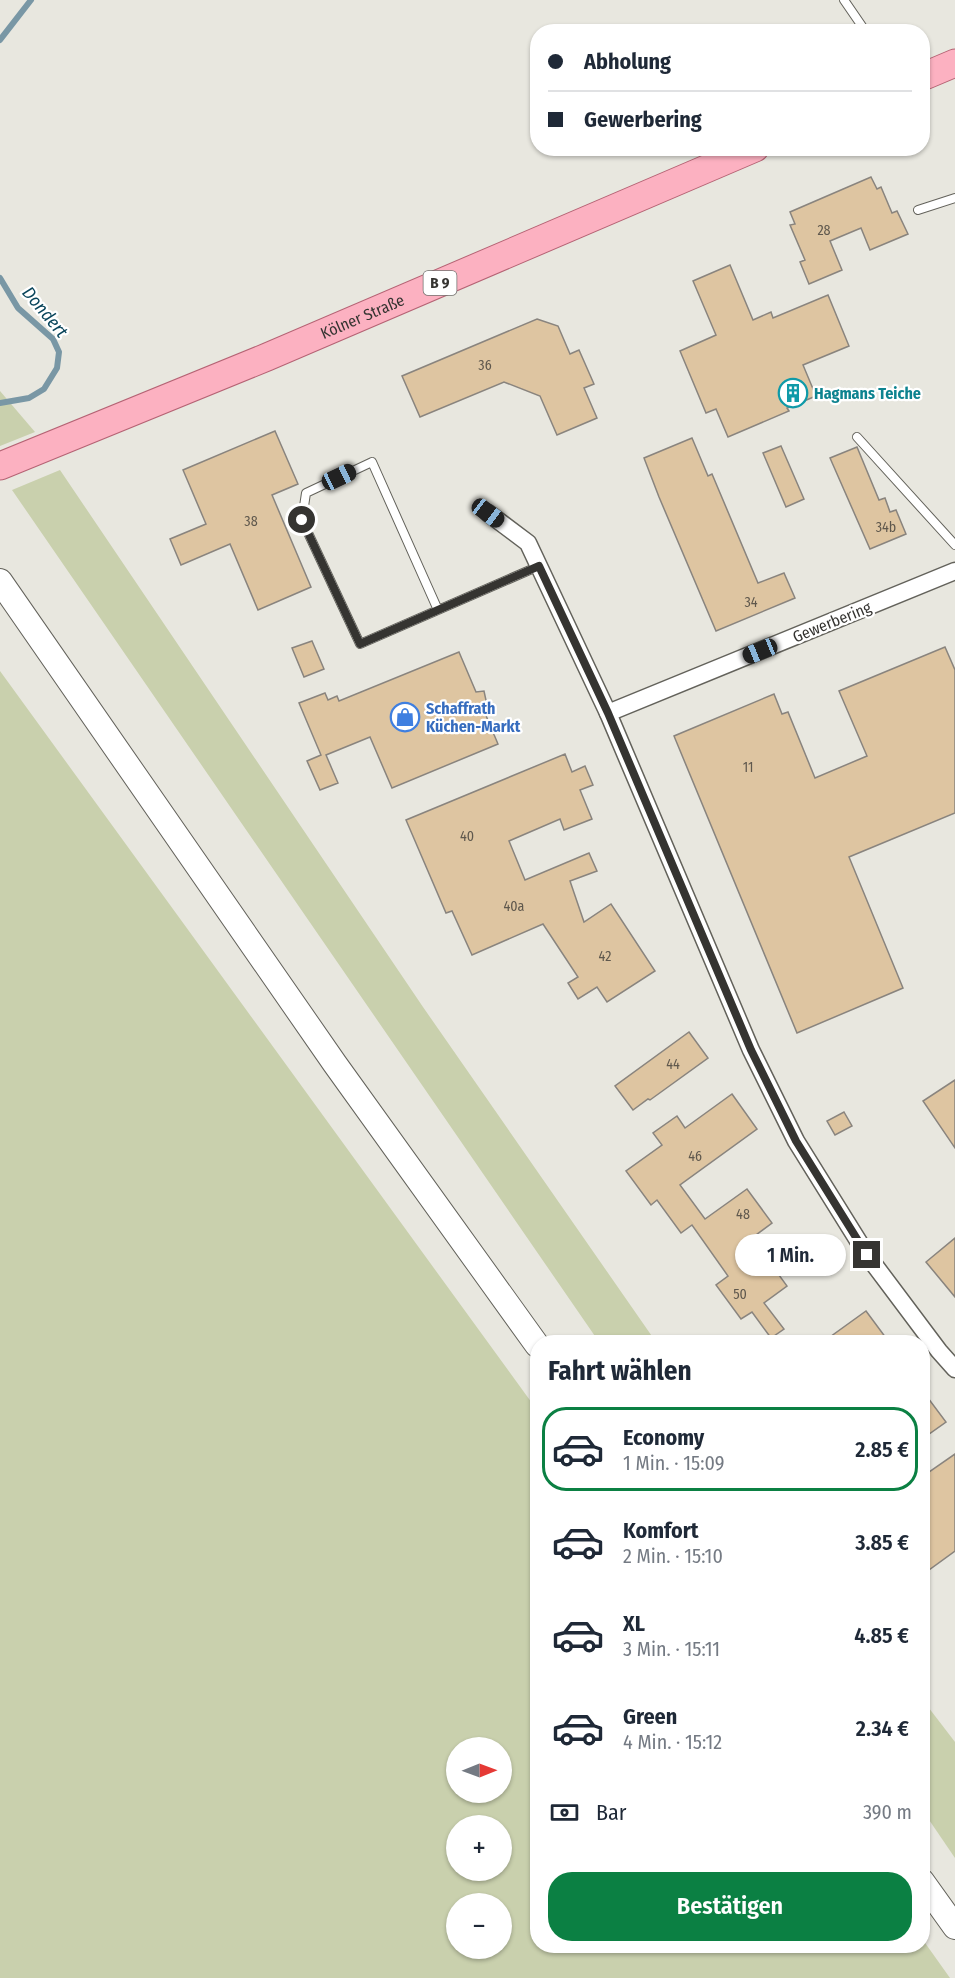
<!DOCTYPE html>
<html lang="de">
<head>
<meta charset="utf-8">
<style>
  :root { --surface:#fff; --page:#f2f2f3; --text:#1f2937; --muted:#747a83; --line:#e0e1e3; --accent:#0b8043 }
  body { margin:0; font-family:"Fira Sans Condensed",sans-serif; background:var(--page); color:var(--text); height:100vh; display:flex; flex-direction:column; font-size:22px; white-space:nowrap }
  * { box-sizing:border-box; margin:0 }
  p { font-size:20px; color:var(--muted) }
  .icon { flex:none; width:33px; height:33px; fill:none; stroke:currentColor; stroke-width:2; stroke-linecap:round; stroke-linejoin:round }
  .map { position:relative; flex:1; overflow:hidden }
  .panel { position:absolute; left:530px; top:1335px; width:400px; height:618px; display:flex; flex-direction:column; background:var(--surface); border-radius:24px; box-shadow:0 2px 4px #0004 }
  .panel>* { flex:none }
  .banner { position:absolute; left:530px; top:24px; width:400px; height:132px; border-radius:24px; box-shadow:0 2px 4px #0004; display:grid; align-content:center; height:132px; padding:0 18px; background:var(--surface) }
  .needle { width:39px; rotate:89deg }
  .buttons { position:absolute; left:446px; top:1737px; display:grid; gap:12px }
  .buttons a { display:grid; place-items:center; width:66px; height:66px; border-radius:50%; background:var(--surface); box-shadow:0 2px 4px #0004; font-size:30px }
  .end { position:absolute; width:27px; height:27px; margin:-14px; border:8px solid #353431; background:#fff; box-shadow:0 0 0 3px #fff }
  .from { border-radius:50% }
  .bubble { position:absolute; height:42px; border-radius:21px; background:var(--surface); box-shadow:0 2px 4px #0004; font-size:20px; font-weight:600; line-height:42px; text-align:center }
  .car { position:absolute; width:18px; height:36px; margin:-18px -9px; border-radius:8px; box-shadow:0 0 4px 2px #0007; background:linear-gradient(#222 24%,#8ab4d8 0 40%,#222 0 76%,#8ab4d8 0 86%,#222 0) }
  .banner b { display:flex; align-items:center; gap:21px; height:57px; font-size:22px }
  .banner b+b { border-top:2px solid var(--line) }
  .banner i { width:15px; height:15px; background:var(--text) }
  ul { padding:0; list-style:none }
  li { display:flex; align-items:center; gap:18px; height:84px; margin:0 12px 9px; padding:0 6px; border:3px solid transparent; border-radius:24px }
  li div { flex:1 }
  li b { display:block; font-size:22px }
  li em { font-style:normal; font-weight:600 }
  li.on { border-color:var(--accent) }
  li>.icon { width:54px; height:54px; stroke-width:1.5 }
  h2 { padding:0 18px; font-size:27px; line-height:72px }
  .pay { display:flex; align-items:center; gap:15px; height:66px; padding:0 18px; font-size:22px }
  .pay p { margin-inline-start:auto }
  .button { display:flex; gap:12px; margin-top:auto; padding:12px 18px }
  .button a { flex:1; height:69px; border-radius:24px; background:var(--accent); color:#fff; font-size:24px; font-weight:600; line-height:69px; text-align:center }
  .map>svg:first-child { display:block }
  .green { fill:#c9d0ad; fill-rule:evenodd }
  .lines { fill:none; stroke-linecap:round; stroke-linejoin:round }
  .stream { stroke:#7997a5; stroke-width:6 }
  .building { fill:#dec5a1; stroke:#89847e; stroke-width:1.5 }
  .lane-casing { stroke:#63625b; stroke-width:10 }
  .street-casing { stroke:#63625b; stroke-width:19 }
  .secondary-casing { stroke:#63625b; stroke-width:26 }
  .primary-casing { stroke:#b56374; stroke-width:29 }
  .lane { stroke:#fff; stroke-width:8 }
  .street { stroke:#fff; stroke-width:16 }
  .secondary { stroke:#fff; stroke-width:24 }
  .primary { stroke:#fcb1c1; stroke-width:27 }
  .route { stroke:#353431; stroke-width:8 }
  .labels { text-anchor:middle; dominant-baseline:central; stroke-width:4.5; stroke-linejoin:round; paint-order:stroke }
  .number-label { font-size:14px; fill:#5f584d }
  .shield { fill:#fff; stroke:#72716f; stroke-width:1.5 }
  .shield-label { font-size:15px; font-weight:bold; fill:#353431 }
  .street-label { font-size:16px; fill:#353431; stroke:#fff }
  .culture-label { font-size:16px; font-weight:bold; fill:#0d838f; stroke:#fff; text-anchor:start }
  .shop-label { font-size:16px; font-weight:bold; fill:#366cbe; stroke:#fff; text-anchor:start }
  .water-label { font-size:18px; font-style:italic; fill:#09455b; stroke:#fff }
</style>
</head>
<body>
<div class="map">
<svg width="955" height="1978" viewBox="0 0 955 1978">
  <rect width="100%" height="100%" fill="#e8e7df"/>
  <g class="green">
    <polygon points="0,391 35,432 0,446"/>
    <polygon points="60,470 423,1007 656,1342 599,1342 12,490"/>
    <path d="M0 671 537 1410V1946H922L923 1940 950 1978H0ZM456 1748H501V1792H456ZM456 1826H501V1870H456ZM456 1904H501V1948H456Z"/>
    <polygon points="922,1699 955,1742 955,1858 923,1811"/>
  </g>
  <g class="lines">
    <g class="stream">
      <polyline points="0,40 31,0"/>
      <polyline points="0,278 18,308 53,339 59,352 57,368 44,389 29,398 0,403"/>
    </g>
  </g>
  <g class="building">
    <polygon points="871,177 877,189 881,187 892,213 897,211 908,234 870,250 861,228 830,241 842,270 809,284 800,262 805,260 790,225 795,224 790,212"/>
    <polygon points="730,265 753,320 771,312 773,318 828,295 849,346 803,365 816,396 787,408 789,411 728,437 716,409 706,413 680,351 716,335 693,281"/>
    <polygon points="537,319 558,326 570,354 579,350 594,384 584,388 597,418 557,435 540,396 504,382 420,417 402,376"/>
    <polygon points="275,431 298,484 272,495 311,587 258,610 230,544 181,565 170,539 206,524 183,470"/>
    <polygon points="692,438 708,476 712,474 758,583 784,573 795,598 716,631 659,497 644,458"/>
    <polygon points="781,446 804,499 786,507 763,453"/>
    <polygon points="857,447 879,500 885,498 890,512 896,510 906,534 870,549 830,458"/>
    <polygon points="312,641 324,669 304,677 292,648"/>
    <polygon points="945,647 955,670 955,813 849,857 903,988 797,1033 674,736 774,694 782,714 788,712 815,778 867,756 839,691"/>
    <polygon points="459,652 476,692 484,691 487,705 482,706 498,744 392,788 370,737 326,755 338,783 320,790 307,761 321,755 299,703 325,693 328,700 337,696 339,701"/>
    <polygon points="565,754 572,772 585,766 593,785 580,790 592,819 564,830 560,819 509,841 525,880 589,853 597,871 570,881 584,922 611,904 655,971 607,1002 597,987 578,999 568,983 578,977 543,924 472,955 452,911 446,913 406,820"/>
    <polygon points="689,1032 708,1058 650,1100 648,1099 633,1110 615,1086"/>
    <polygon points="955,1080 955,1148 923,1101"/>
    <polygon points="732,1094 757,1129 680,1185 705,1219 747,1189 772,1223 752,1238 787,1286 764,1303 784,1329 771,1338 752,1312 741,1319 716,1285 728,1276 692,1225 681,1233 657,1200 651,1205 626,1171 662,1145 653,1133 677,1116 685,1128"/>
    <polygon points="844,1112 852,1126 835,1135 827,1121"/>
    <polygon points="955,1238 955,1297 926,1262"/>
    <polygon points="866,1311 889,1342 823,1342"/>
    <polygon points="922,1390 946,1422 922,1439"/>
    <polygon points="955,1454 955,1551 922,1575 922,1477"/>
  </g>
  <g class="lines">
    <g class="lane-casing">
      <g id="lane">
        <polyline points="844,0 866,32"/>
        <polyline points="918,210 955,198"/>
        <polyline points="857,437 955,545"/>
        <polyline points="438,610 372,462 306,493 302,520 360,644 539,566"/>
      </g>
    </g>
    <g class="street-casing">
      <g id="street">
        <polyline points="488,513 528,543 608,713"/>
        <polyline points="955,571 608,713 751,1050 796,1141 867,1255 939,1351 955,1369"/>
      </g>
    </g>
    <g class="secondary-casing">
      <g id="secondary">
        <polyline points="0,581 335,1064 537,1345"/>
        <polyline points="922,1881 955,1927"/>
      </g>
    </g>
    <g class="primary-casing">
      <g id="primary">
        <polyline points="922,77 955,63"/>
        <path id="s1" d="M0 466 267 357 755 148"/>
      </g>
    </g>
    <use href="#lane" class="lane"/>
    <use href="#street" class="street"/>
    <use href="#secondary" class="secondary"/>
    <use href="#primary" class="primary"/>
  </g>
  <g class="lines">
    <polyline class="route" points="302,520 360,644 539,566 608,713 751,1050 796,1141 867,1255"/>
  </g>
  <defs>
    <g id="building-ring" transform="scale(1.5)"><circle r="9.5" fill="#fff" stroke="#0f9aa8" stroke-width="1.5"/><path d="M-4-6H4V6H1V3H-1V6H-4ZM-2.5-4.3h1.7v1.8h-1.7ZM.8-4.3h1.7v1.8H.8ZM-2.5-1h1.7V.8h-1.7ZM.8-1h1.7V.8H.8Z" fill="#0f9aa8"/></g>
    <g id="shop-ring" transform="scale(1.5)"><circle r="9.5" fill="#fff" stroke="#3f7fe0" stroke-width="1.5"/><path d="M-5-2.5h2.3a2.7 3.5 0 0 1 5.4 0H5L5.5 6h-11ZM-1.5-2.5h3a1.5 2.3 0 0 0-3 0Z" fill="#3f7fe0"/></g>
  </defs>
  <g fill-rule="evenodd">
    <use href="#building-ring" x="793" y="393"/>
    <use href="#shop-ring" x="405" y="717"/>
  </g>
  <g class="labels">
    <g class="number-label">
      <text x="824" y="230">28</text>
      <text x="485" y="365">36</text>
      <text x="251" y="521">38</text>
      <text x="886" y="527">34b</text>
      <text x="751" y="602">34</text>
      <text x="748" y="767">11</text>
      <text x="467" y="836">40</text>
      <text x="514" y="906">40a</text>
      <text x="605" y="956">42</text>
      <text x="673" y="1064">44</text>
      <text x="695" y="1156">46</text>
      <text x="743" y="1214">48</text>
      <text x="740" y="1294">50</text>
    </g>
    <rect class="shield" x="423.5" y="271" width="33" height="24" rx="4.5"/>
    <g class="shield-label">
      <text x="440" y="283">B 9</text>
    </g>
    <g class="street-label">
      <text stroke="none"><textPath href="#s1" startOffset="392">Kölner Straße</textPath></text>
      <text transform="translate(832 622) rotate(-22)">Gewerbering</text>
    </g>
    <g class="culture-label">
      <text x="814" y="393">Hagmans Teiche</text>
    </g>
    <g class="shop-label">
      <text x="426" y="708">Schaffrath<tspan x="426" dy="18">Küchen-Markt</tspan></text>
    </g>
    <g class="water-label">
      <text transform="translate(45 312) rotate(50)">Dondert</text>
    </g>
  </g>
</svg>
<div class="buttons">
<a><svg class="needle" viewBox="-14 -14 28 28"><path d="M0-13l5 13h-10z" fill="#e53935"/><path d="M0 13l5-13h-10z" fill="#747a83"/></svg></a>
<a>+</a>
<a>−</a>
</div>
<i class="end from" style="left:302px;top:520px"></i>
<i class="end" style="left:867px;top:1255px"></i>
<div class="bubble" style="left:735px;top:1234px;width:111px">1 Min.</div>
<i class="car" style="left:339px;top:477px;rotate:65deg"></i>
<i class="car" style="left:488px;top:513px;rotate:127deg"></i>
<i class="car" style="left:760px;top:651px;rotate:248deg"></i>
<div class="banner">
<b><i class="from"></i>Abholung</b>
<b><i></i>Gewerbering</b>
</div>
<section class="panel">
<h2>Fahrt wählen</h2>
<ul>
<li class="on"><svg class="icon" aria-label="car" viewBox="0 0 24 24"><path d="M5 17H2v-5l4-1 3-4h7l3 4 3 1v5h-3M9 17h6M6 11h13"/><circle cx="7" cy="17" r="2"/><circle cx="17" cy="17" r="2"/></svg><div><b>Economy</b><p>1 Min. · 15:09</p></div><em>2.85 €</em></li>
<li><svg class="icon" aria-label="car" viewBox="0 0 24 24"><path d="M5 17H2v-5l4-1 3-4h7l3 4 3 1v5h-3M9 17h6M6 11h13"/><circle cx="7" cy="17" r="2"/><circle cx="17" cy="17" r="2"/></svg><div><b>Komfort</b><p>2 Min. · 15:10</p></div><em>3.85 €</em></li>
<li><svg class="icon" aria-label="car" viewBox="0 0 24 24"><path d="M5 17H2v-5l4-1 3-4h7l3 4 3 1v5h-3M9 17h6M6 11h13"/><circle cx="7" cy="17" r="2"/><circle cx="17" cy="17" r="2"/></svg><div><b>XL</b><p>3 Min. · 15:11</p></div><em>4.85 €</em></li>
<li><svg class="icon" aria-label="car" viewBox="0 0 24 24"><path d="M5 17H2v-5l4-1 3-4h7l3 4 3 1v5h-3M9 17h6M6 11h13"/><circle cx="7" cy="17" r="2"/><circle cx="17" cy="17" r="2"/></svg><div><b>Green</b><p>4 Min. · 15:12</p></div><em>2.34 €</em></li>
</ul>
<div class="pay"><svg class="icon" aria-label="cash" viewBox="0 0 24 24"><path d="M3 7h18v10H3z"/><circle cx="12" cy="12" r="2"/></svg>Bar<p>390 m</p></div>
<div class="button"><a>Bestätigen</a></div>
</section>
</div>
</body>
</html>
